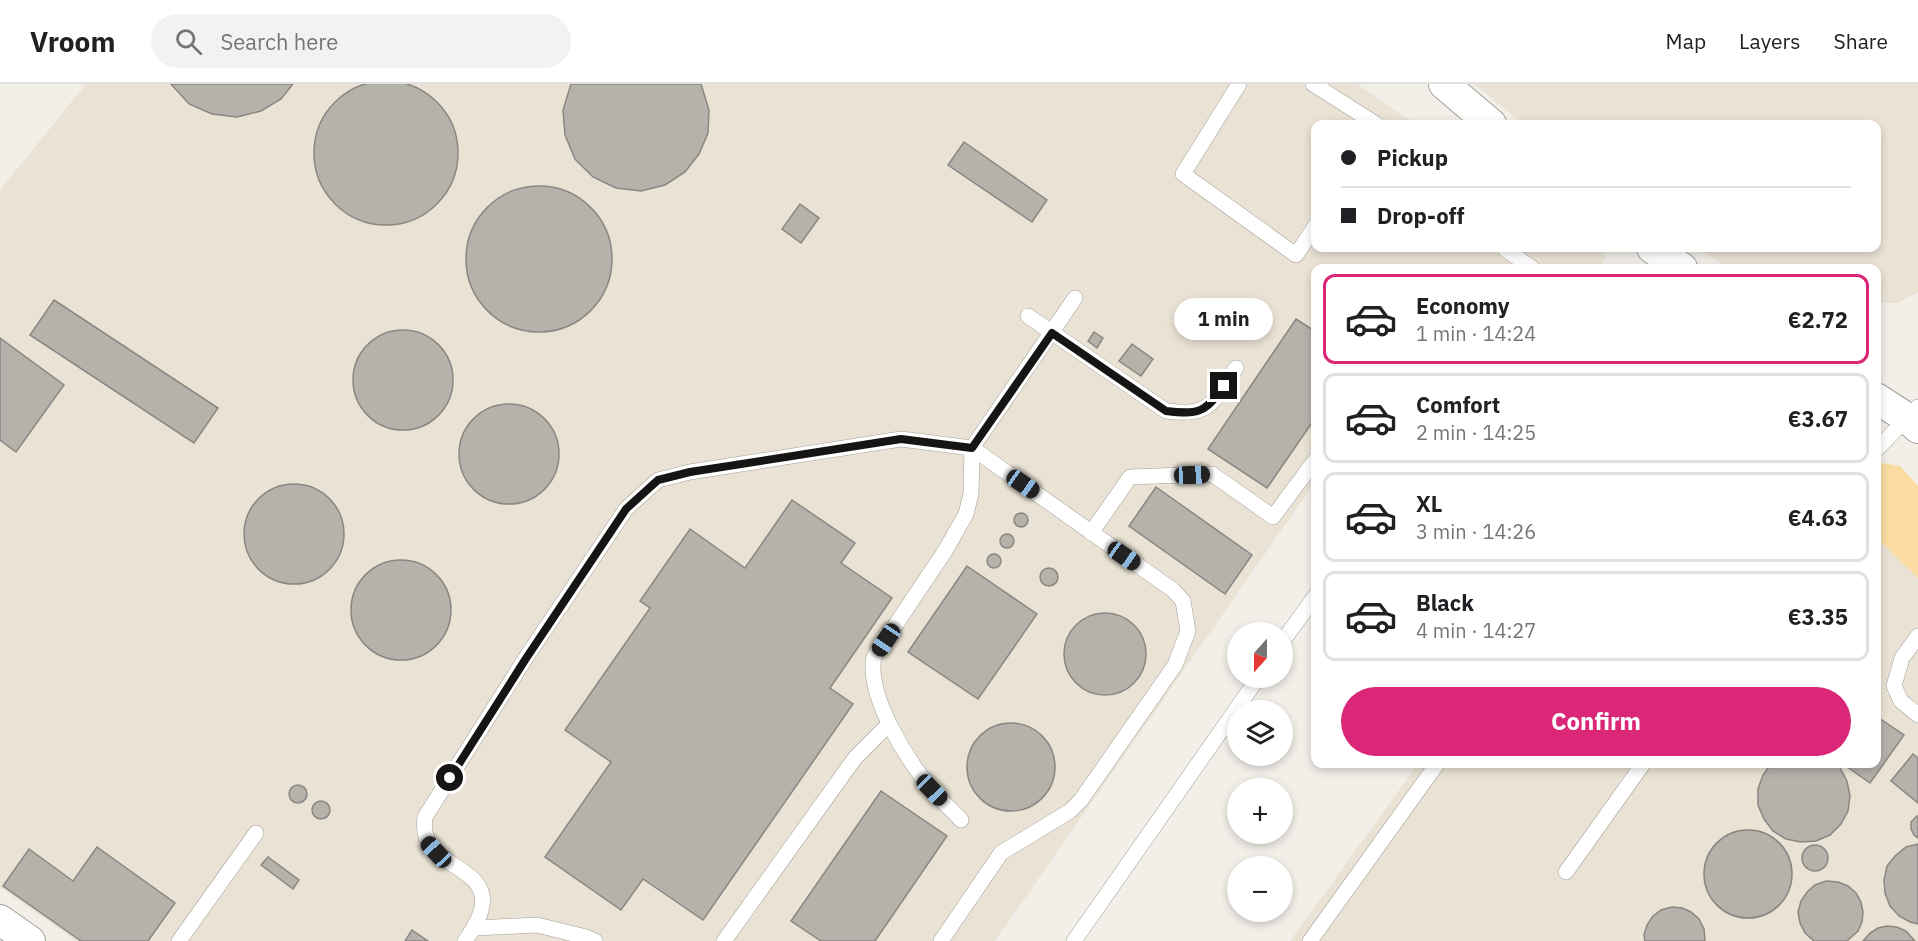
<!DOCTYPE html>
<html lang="en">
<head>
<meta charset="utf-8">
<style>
  :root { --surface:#fff; --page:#f2f2f2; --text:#202124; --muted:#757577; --line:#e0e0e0; --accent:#db2777 }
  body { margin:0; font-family:"IBM Plex Sans",sans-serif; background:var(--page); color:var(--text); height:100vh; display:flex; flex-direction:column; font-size:22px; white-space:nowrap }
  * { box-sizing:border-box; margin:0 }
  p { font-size:20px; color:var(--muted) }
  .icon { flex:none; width:33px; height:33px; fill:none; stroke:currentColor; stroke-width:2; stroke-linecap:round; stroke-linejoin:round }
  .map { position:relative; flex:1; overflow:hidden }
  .drawer { position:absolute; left:1311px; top:180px; width:570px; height:504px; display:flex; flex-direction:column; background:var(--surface); border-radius:12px; box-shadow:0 3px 9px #0003 }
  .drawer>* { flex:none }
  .banner { position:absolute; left:1311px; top:36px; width:570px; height:132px; border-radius:12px; box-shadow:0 3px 9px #0003; display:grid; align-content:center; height:132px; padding:0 30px; background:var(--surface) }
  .needle { width:39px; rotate:201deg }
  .controls { position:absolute; left:1227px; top:538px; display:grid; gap:12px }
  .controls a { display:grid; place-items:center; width:66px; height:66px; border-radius:50%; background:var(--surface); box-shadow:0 3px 9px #0003; font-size:30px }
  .end { position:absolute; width:27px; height:27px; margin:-14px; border:8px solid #161513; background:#fff; box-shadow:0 0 0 3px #fff }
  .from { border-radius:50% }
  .bubble { position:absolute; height:42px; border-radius:21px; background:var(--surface); box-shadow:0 3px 9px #0003; font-size:20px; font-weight:700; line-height:42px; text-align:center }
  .car { position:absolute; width:18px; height:36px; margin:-18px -9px; border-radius:8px; box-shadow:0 0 4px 2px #0007; background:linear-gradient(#222 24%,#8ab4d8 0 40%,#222 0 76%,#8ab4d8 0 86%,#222 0) }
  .banner b { display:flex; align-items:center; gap:21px; height:57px; font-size:22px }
  .banner b+b { border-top:2px solid var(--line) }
  .banner i { width:15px; height:15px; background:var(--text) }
  ul { padding:10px 0 0; list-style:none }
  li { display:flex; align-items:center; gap:18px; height:90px; margin:0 12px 9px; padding:0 18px; border:3px solid var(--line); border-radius:12px }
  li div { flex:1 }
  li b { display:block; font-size:22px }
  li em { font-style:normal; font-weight:700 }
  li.active { border-color:var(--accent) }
  li>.icon { width:54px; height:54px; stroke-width:1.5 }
  .primary-button { display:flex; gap:12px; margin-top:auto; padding:12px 30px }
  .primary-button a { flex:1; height:69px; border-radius:36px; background:var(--accent); color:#fff; font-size:24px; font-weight:700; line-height:69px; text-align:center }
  header { display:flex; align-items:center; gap:36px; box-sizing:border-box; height:84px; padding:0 30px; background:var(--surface); border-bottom:2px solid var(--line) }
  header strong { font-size:28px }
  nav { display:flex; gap:33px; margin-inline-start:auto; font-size:21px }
  .search { width:420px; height:54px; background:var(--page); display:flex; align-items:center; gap:15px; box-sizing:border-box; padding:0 21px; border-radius:33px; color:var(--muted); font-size:22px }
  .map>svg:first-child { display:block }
  .built { fill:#eae3d5 }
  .grass { fill:#fbdda2 }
  .building { fill:#b5b2ac; stroke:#8a8781; stroke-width:1.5 }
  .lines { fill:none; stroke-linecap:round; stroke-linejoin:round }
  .service-casing { stroke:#a29f98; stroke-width:16 }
  .minor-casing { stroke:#a29f98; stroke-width:32 }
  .service { stroke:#fff; stroke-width:15 }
  .minor { stroke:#fff; stroke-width:30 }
  .route { stroke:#161513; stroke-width:8 }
</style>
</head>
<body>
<header>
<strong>Vroom</strong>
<div class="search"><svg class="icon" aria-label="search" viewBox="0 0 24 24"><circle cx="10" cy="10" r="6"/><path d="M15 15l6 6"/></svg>Search here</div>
<nav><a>Map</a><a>Layers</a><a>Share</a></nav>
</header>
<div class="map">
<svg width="1918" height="857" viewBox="0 0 1918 857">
  <rect width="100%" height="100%" fill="#f2eee8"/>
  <g class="built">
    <polygon points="86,0 1357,0 1415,40 1316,40 1316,164 1592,164 1607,173 1599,184 1316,184 1315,398 995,857 76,857 0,803 0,106"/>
    <polygon points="1474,0 1918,0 1918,208 1897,219 1877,219 1876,184 1728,184 1697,164 1876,164 1876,40 1523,40"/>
    <polygon points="1877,454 1918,494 1918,857 1290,857 1418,680 1876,680"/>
  </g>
  <polygon class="grass" points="1883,379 1900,382 1918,402 1918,494 1877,454 1877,384"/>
  <g class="building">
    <circle cx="386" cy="69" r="72"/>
    <polygon points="171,0 293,0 281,15 261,27 237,33 212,30 189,20"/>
    <polygon points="571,0 701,0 709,26 708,49 699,70 685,88 665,101 641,107 616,104 593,93 575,75 565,51 563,26"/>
    <polygon points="964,58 1047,116 1032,138 948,81"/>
    <circle cx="539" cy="175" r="73"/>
    <polygon points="800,120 819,134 801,159 782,145"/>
    <polygon points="54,216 218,324 194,359 30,251"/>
    <polygon points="1296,235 1316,248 1316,333 1267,404 1208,365"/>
    <circle cx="403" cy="296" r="50"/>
    <polygon points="1094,248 1103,254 1097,264 1088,257"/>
    <polygon points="0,254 64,301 16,368 0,356"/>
    <polygon points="1132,260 1153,275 1141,292 1119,277"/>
    <circle cx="509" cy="370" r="50"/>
    <circle cx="294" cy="450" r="50"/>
    <polygon points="1156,403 1252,471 1225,510 1129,442"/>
    <polygon points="792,416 855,459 841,479 892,514 830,604 853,620 703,836 643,795 621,826 545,773 611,678 565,646 650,524 640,517 690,445 745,484"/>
    <circle cx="1021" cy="436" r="7"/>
    <circle cx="1007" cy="457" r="7"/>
    <circle cx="994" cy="477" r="7"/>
    <circle cx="401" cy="526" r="50"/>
    <polygon points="967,482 1037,530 978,615 908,568"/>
    <circle cx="1049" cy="493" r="9"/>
    <circle cx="1105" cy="570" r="41"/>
    <polygon points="1876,632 1904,651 1870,699 1843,680 1876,680"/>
    <circle cx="1011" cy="683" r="44"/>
    <polygon points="1913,670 1918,674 1918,719 1891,697"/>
    <polygon points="1771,680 1835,680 1840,684 1847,697 1850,712 1848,727 1841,740 1830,751 1816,757 1801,758 1786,755 1773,747 1764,735 1758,721 1758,705 1763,691"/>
    <circle cx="298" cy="710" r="9"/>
    <polygon points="881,707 947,752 875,857 821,857 791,837"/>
    <circle cx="321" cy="726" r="9"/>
    <polygon points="1917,732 1918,732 1918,754 1914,751 1911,745 1911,738"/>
    <circle cx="1748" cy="790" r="44"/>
    <polygon points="1918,760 1918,840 1910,838 1899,832 1890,822 1885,809 1884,796 1887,782 1895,772 1906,763"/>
    <circle cx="1815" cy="774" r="13"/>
    <polygon points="97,763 175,819 148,857 81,857 3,802 29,765 73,797"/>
    <polygon points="268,773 299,796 293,805 261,781"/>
    <polygon points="1826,797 1838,798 1848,802 1856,809 1861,818 1863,828 1862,838 1858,847 1847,857 1814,857 1805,849 1800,839 1798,828 1801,817 1807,808 1815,801"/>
    <polygon points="1672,823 1682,824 1691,828 1699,835 1704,845 1705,857 1645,857 1644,851 1647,841 1653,832 1661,826"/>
    <polygon points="1887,842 1897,843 1906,847 1915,857 1863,857 1870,849 1878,844"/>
    <polygon points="412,846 428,857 405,857"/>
  </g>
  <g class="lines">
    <g class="service-casing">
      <g id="service">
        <polyline points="1239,0 1183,90 1296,171 1316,141"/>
        <polyline points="1313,0 1376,40"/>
        <polyline points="1505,165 1532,184"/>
        <path d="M1028 232 1166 327C1212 333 1212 318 1236 284"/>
        <polyline points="1876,366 1918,323"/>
        <polyline points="1091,449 1130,393 1212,390 1273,433 1316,375"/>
        <polyline points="1918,552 1902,574 1894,602 1901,617 1918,631"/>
        <polyline points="1282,558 1316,511"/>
        <path d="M961 736C952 726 941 717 932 706 908 677 866 612 874 573L945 467 966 430 971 410 972 364 1075 214"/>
        <polyline points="1566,788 1643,680"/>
        <polyline points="475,844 537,841 586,853 595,857"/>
        <polyline points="179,857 256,749"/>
        <path d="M465 857C524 775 415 795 425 733L525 575 626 425 658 396 690 388 901 355 972 364 1173 506 1183 517 1188 547 1175 581 1081 716 1070 727 1001 769 941 857"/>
        <polyline points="724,857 855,674 889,640"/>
        <polyline points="1074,857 1258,594"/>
        <polyline points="1310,857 1437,680"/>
      </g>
    </g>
    <g class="minor-casing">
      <g id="minor">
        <polyline points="1444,0 1491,40"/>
        <polyline points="1652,164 1682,184"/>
        <polyline points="1876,314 1907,334 1918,344"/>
        <polyline points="0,836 30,857"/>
      </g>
    </g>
    <use href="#service" class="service"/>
    <use href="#minor" class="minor"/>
  </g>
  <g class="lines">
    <path class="route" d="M450 694 525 576 626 425 658 396 690 388 901 355 972 364 1052 249 1166 327C1198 331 1205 329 1224 302"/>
  </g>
</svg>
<div class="controls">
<a><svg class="needle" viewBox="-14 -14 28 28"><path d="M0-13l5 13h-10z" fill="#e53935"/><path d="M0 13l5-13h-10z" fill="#757577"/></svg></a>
<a><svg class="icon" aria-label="layers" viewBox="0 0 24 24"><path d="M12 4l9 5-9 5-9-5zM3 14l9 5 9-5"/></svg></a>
<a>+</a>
<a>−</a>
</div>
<i class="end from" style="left:450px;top:694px"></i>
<i class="end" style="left:1224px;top:302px"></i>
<div class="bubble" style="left:1174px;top:214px;width:99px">1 min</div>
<i class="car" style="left:1192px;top:391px;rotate:88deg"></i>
<i class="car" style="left:1023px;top:400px;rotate:125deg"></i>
<i class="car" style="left:1124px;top:472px;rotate:125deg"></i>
<i class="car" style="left:886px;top:556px;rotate:214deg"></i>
<i class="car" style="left:932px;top:706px;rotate:136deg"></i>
<i class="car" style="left:436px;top:768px;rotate:317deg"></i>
<div class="banner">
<b><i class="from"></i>Pickup</b>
<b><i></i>Drop-off</b>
</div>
<section class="drawer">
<ul>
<li class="active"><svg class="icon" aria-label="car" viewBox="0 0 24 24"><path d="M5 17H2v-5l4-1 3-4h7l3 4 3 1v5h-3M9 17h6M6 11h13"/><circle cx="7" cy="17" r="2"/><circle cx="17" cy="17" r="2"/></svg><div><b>Economy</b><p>1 min · 14:24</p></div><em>€2.72</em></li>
<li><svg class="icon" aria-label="car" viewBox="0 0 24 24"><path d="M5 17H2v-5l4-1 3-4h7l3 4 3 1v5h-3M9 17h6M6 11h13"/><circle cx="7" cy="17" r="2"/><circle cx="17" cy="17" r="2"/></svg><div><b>Comfort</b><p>2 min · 14:25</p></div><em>€3.67</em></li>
<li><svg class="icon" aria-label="car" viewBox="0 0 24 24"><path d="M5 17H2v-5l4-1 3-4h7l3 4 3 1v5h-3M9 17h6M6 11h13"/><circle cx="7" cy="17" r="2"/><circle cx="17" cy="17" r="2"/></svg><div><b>XL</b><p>3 min · 14:26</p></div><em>€4.63</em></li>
<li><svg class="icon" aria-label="car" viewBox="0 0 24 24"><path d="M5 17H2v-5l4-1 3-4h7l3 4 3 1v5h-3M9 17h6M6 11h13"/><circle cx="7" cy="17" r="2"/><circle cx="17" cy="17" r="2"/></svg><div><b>Black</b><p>4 min · 14:27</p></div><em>€3.35</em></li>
</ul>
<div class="primary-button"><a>Confirm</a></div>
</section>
</div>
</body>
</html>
